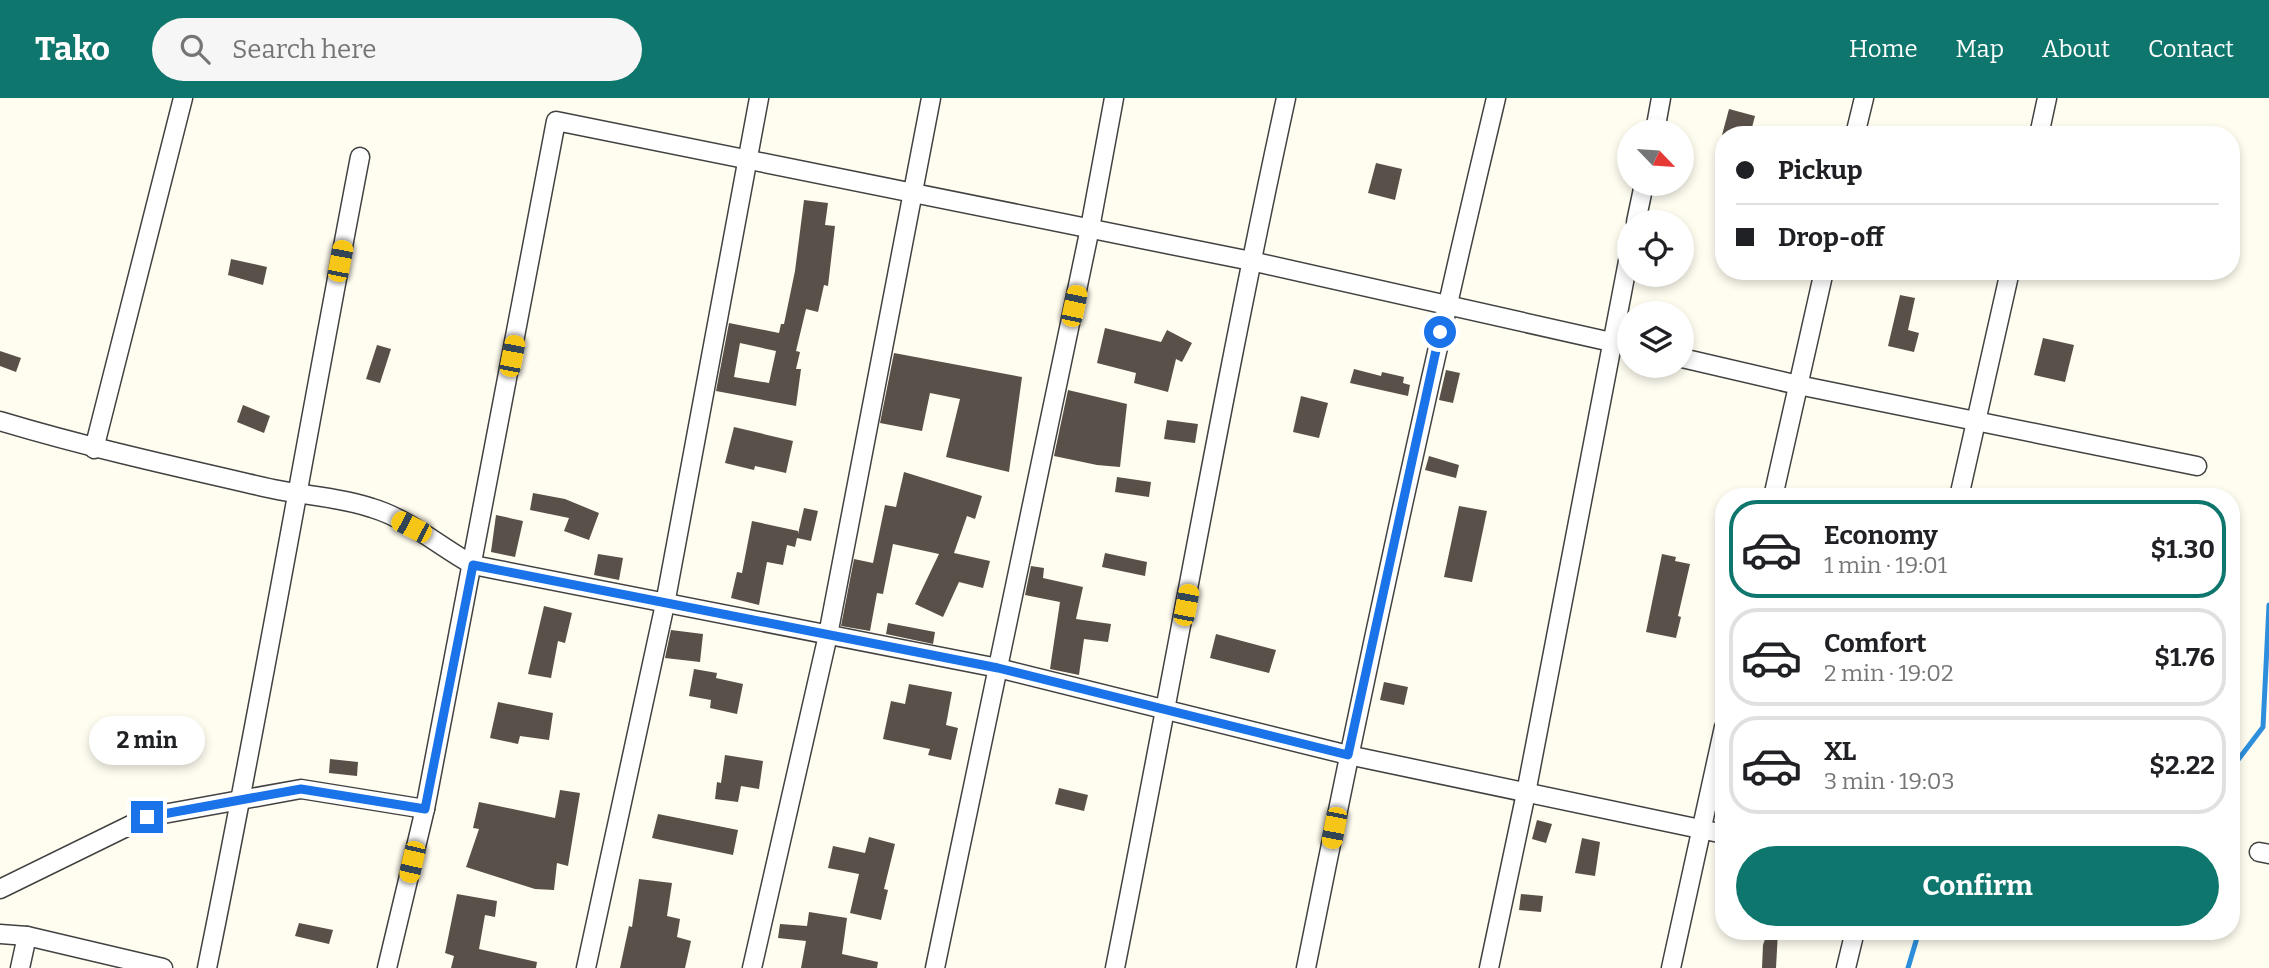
<!DOCTYPE html>
<html lang="en">
<head>
<meta charset="utf-8">
<style>
  :root { --surface:#fff; --page:#f6f6f6; --text:#202124; --muted:#757577; --line:#e0e0e0; --accent:#0f766e }
  body { margin:0; font-family:Bitter,serif; background:var(--page); color:var(--text); height:100vh; display:flex; flex-direction:column; font-size:26px; white-space:nowrap }
  * { box-sizing:border-box; margin:0 }
  p { font-size:23px; color:var(--muted) }
  .icon { flex:none; width:38px; height:38px; fill:none; stroke:currentColor; stroke-width:2; stroke-linecap:round; stroke-linejoin:round }
  .map { position:relative; flex:1; overflow:hidden }
  .sheet { position:absolute; left:1715px; top:390px; width:525px; height:452px; display:flex; flex-direction:column; background:var(--surface); border-radius:28px; box-shadow:0 4px 10px #0003 }
  .sheet>* { flex:none }
  .top-card { position:absolute; left:1715px; top:28px; width:525px; height:154px; border-radius:28px; box-shadow:0 4px 10px #0003; display:grid; align-content:center; height:154px; padding:0 21px; background:var(--surface) }
  .needle { width:46px; rotate:115deg }
  .tools { position:absolute; left:1617px; top:21px; display:grid; gap:14px }
  .tools a { display:grid; place-items:center; width:77px; height:77px; border-radius:50%; background:var(--surface); box-shadow:0 4px 10px #0003; font-size:35px }
  .end { position:absolute; width:32px; height:32px; margin:-16px; border:9px solid #1a73e8; background:#fff; box-shadow:0 0 0 4px #fff }
  .from { border-radius:50% }
  .bubble { position:absolute; height:49px; border-radius:24px; background:var(--surface); box-shadow:0 4px 10px #0003; font-size:23px; font-weight:700; line-height:49px; text-align:center }
  .car { position:absolute; width:21px; height:42px; margin:-21px -10px; border-radius:9px; box-shadow:0 0 5px 2px #0007; background:linear-gradient(#f5c518 24%,#345 0 40%,#f5c518 0 76%,#345 0 86%,#f5c518 0) }
  .top-card b { display:flex; align-items:center; gap:24px; height:66px; font-size:26px }
  .top-card b+b { border-top:2px solid var(--line) }
  .top-card i { width:18px; height:18px; background:var(--text) }
  ul { padding:12px 0 0; list-style:none }
  li { display:flex; align-items:center; gap:21px; height:98px; margin:0 14px 10px; padding:0 7px; border:4px solid var(--line); border-radius:28px }
  li div { flex:1 }
  li b { display:block; font-size:26px }
  li em { font-style:normal; font-weight:700 }
  li.selected { border-color:var(--accent) }
  li>.icon { width:63px; height:63px; stroke-width:1.5 }
  .primary-button { display:flex; gap:14px; margin-top:auto; padding:14px 21px }
  .primary-button a { flex:1; height:80px; border-radius:42px; background:var(--accent); color:#fff; font-size:28px; font-weight:700; line-height:80px; text-align:center }
  header { display:flex; align-items:center; gap:42px; box-sizing:border-box; height:98px; padding:0 35px; background:var(--accent); color:#fff }
  header strong { font-size:33px }
  nav { display:flex; gap:38px; margin-inline-start:auto; font-size:24px }
  .search { width:490px; height:63px; background:var(--page); display:flex; align-items:center; gap:18px; box-sizing:border-box; padding:0 24px; border-radius:38px; color:var(--muted); font-size:26px }
  .map>svg:first-child { display:block }
  .lines { fill:none; stroke-linecap:round; stroke-linejoin:round }
  .stream { stroke:#2d8fdc; stroke-width:5 }
  .building { fill:#595049; fill-rule:evenodd }
  .street-casing { stroke:#424242; stroke-width:21 }
  .street { stroke:#fff; stroke-width:18 }
  .route { stroke:#1a73e8; stroke-width:9 }
</style>
</head>
<body>
<header>
<strong>Tako</strong>
<div class="search"><svg class="icon" aria-label="search" viewBox="0 0 24 24"><circle cx="10" cy="10" r="6"/><path d="M15 15l6 6"/></svg>Search here</div>
<nav><a>Home</a><a>Map</a><a>About</a><a>Contact</a></nav>
</header>
<div class="map">
<svg width="2269" height="870" viewBox="0 0 2269 870">
  <rect width="100%" height="100%" fill="#fffdf0"/>
  <g class="lines">
    <g class="stream">
      <polyline points="2231,671 2263,629 2269,507"/>
      <polyline points="1908,870 1919,833"/>
    </g>
  </g>
  <g class="building">
    <polygon points="1729,11 1755,18 1750,37 1722,37"/>
    <polygon points="1376,65 1402,71 1395,102 1368,95"/>
    <path d="M804 102 828 105 825 127 835 128 828 188 824 187 818 214 806 211 796 253 800 254 796 271H801L796 308 716 293 729 225 779 235 781 226H784L795 173ZM740 245 776 253 769 285 734 279Z"/>
    <polygon points="231,161 267,169 263,187 228,177"/>
    <polygon points="1900,197 1915,200 1908,232 1919,235 1914,254 1888,248"/>
    <polygon points="1105,230 1161,244 1167,232 1192,245 1182,264 1176,261 1168,294 1134,285 1136,275 1097,265"/>
    <polygon points="2043,240 2074,247 2065,284 2034,277"/>
    <polygon points="377,247 391,251 380,285 366,281"/>
    <polygon points="0,253 21,260 16,274 0,268"/>
    <polygon points="894,255 1022,279 1009,374 946,359 960,301 930,295 922,333 880,325"/>
    <polygon points="1354,271 1381,278 1382,274 1404,279 1403,285 1410,287 1408,298 1350,285"/>
    <polygon points="1446,272 1460,275 1453,305 1439,302"/>
    <polygon points="1068,292 1127,306 1120,369 1097,367 1054,358"/>
    <polygon points="1301,298 1328,305 1319,340 1293,334"/>
    <polygon points="243,307 270,318 264,335 237,324"/>
    <polygon points="1167,322 1198,326 1195,345 1164,341"/>
    <polygon points="734,329 793,343 786,375 755,368 754,372 725,365"/>
    <polygon points="1429,358 1459,367 1456,380 1425,372"/>
    <polygon points="904,374 982,398 975,421 967,418 954,455 990,463 983,490 959,484 943,519 915,506 939,456 893,446 883,496 877,495 870,533 841,528 854,461 873,465 885,407 896,409"/>
    <polygon points="1117,379 1151,384 1149,399 1115,394"/>
    <polygon points="533,395 565,401 599,415 589,442 564,433 569,420 530,412"/>
    <polygon points="1459,408 1487,413 1472,484 1444,479"/>
    <polygon points="804,410 818,413 811,443 797,440 795,449 787,447 783,467 767,464 759,507 731,500 737,474 742,475 752,423 798,433 798,436"/>
    <polygon points="496,417 523,423 515,459 491,454"/>
    <polygon points="1105,455 1147,464 1145,478 1102,469"/>
    <polygon points="598,456 623,460 619,482 594,477"/>
    <polygon points="1662,456 1676,459 1675,463 1690,466 1678,518 1681,519 1676,540 1646,534"/>
    <polygon points="1031,468 1044,470 1043,480 1083,489 1076,521 1111,526 1108,544 1084,541 1079,577 1050,571 1060,504 1025,497"/>
    <polygon points="544,508 572,515 565,545 558,543 551,580 528,576"/>
    <polygon points="888,525 935,534 933,546 886,536"/>
    <polygon points="671,532 703,536 700,564 665,560"/>
    <polygon points="1216,536 1276,552 1269,575 1210,560"/>
    <polygon points="694,571 717,575 716,580 743,586 737,616 710,610 711,602 689,598"/>
    <polygon points="1384,584 1408,589 1404,607 1380,602"/>
    <polygon points="909,586 952,594 946,627 958,630 951,662 928,657 930,651 883,641 891,603 905,606"/>
    <polygon points="498,604 553,615 549,642 520,638 518,646 490,640"/>
    <polygon points="725,657 763,663 759,691 741,688 738,704 715,701 717,684 721,685"/>
    <polygon points="330,661 358,664 357,678 329,675"/>
    <polygon points="1059,690 1088,697 1084,713 1055,706"/>
    <polygon points="560,692 580,695 568,768 557,765 554,792 535,791 466,769 479,731 473,730 479,704 555,720"/>
    <polygon points="658,716 738,732 733,757 652,740"/>
    <polygon points="1537,722 1552,726 1546,745 1532,741"/>
    <polygon points="869,739 895,746 884,791 888,792 881,822 850,815 859,776 828,770 833,748 865,755"/>
    <polygon points="1582,740 1600,744 1595,778 1575,775"/>
    <polygon points="639,781 672,785 667,818 680,821 677,839 691,843 685,870 620,870 629,828 632,829"/>
    <polygon points="457,796 497,803 495,819 485,817 479,851 537,864 536,870 451,870 454,858 445,855"/>
    <polygon points="1521,796 1543,798 1541,814 1519,812"/>
    <polygon points="809,814 847,820 842,856 878,864 877,870 801,870 806,843 778,840 780,826 807,828"/>
    <polygon points="299,825 333,832 329,846 295,838"/>
    <polygon points="1768,833 1778,833 1776,870 1762,870 1763,847"/>
  </g>
  <g class="lines">
    <g class="street-casing">
      <g id="street">
        <polyline points="1655,33 1661,0"/>
        <polyline points="1855,37 1864,0"/>
        <polyline points="2039,37 2047,0"/>
        <polyline points="1636,124 1644,86"/>
        <polyline points="1682,260 1798,287 2197,368"/>
        <path d="M0 323C90 350 181 370 273 391 306 398 340 399 372 410 409 421 440 449 473 467L998 570 1348 657 1724 736"/>
        <polyline points="94,351 183,0"/>
        <polyline points="1773,399 1824,173"/>
        <polyline points="1959,399 2010,173"/>
        <polyline points="2259,754 2269,756"/>
        <polyline points="0,791 147,719 301,691 425,711"/>
        <polyline points="0,836 27,838 163,870"/>
        <polyline points="20,870 27,838"/>
        <path d="M207 870C262 601 308 329 360 59"/>
        <polyline points="387,870 425,711 556,23 1251,163 1629,248"/>
        <polyline points="586,870 665,506 759,0"/>
        <polyline points="752,870 828,537 931,0"/>
        <polyline points="935,870 1090,130 1114,0"/>
        <path d="M1115 870C1173 580 1223 289 1286 0"/>
        <path d="M1306 870C1364 579 1427 289 1496 0"/>
        <polyline points="1489,870 1526,695 1629,158"/>
        <polyline points="1671,870 1724,629"/>
        <polyline points="1846,870 1855,833"/>
      </g>
    </g>
    <use href="#street" class="street"/>
  </g>
  <g class="lines">
    <polyline class="route" points="147,719 301,691 425,711 473,467 998,570 1348,657 1440,234"/>
  </g>
</svg>
<div class="tools">
<a><svg class="needle" viewBox="-14 -14 28 28"><path d="M0-13l5 13h-10z" fill="#e53935"/><path d="M0 13l5-13h-10z" fill="#757577"/></svg></a>
<a><svg class="icon" aria-label="locate" viewBox="0 0 24 24"><circle cx="12" cy="12" r="6"/><path d="M12 2v4M12 18v4M2 12h4M18 12h4"/></svg></a>
<a><svg class="icon" aria-label="layers" viewBox="0 0 24 24"><path d="M12 4l9 5-9 5-9-5zM3 14l9 5 9-5"/></svg></a>
</div>
<i class="end from" style="left:1440px;top:234px"></i>
<i class="end" style="left:147px;top:719px"></i>
<div class="bubble" style="left:89px;top:618px;width:116px">2 min</div>
<i class="car" style="left:340px;top:163px;rotate:11deg"></i>
<i class="car" style="left:1074px;top:208px;rotate:12deg"></i>
<i class="car" style="left:512px;top:258px;rotate:11deg"></i>
<i class="car" style="left:411px;top:429px;rotate:297deg"></i>
<i class="car" style="left:1186px;top:507px;rotate:11deg"></i>
<i class="car" style="left:1334px;top:730px;rotate:191deg"></i>
<i class="car" style="left:412px;top:764px;rotate:193deg"></i>
<div class="top-card">
<b><i class="from"></i>Pickup</b>
<b><i></i>Drop-off</b>
</div>
<section class="sheet">
<ul>
<li class="selected"><svg class="icon" aria-label="car" viewBox="0 0 24 24"><path d="M5 17H2v-5l4-1 3-4h7l3 4 3 1v5h-3M9 17h6M6 11h13"/><circle cx="7" cy="17" r="2"/><circle cx="17" cy="17" r="2"/></svg><div><b>Economy</b><p>1 min · 19:01</p></div><em>$1.30</em></li>
<li><svg class="icon" aria-label="car" viewBox="0 0 24 24"><path d="M5 17H2v-5l4-1 3-4h7l3 4 3 1v5h-3M9 17h6M6 11h13"/><circle cx="7" cy="17" r="2"/><circle cx="17" cy="17" r="2"/></svg><div><b>Comfort</b><p>2 min · 19:02</p></div><em>$1.76</em></li>
<li><svg class="icon" aria-label="car" viewBox="0 0 24 24"><path d="M5 17H2v-5l4-1 3-4h7l3 4 3 1v5h-3M9 17h6M6 11h13"/><circle cx="7" cy="17" r="2"/><circle cx="17" cy="17" r="2"/></svg><div><b>XL</b><p>3 min · 19:03</p></div><em>$2.22</em></li>
</ul>
<div class="primary-button"><a>Confirm</a></div>
</section>
</div>
</body>
</html>
